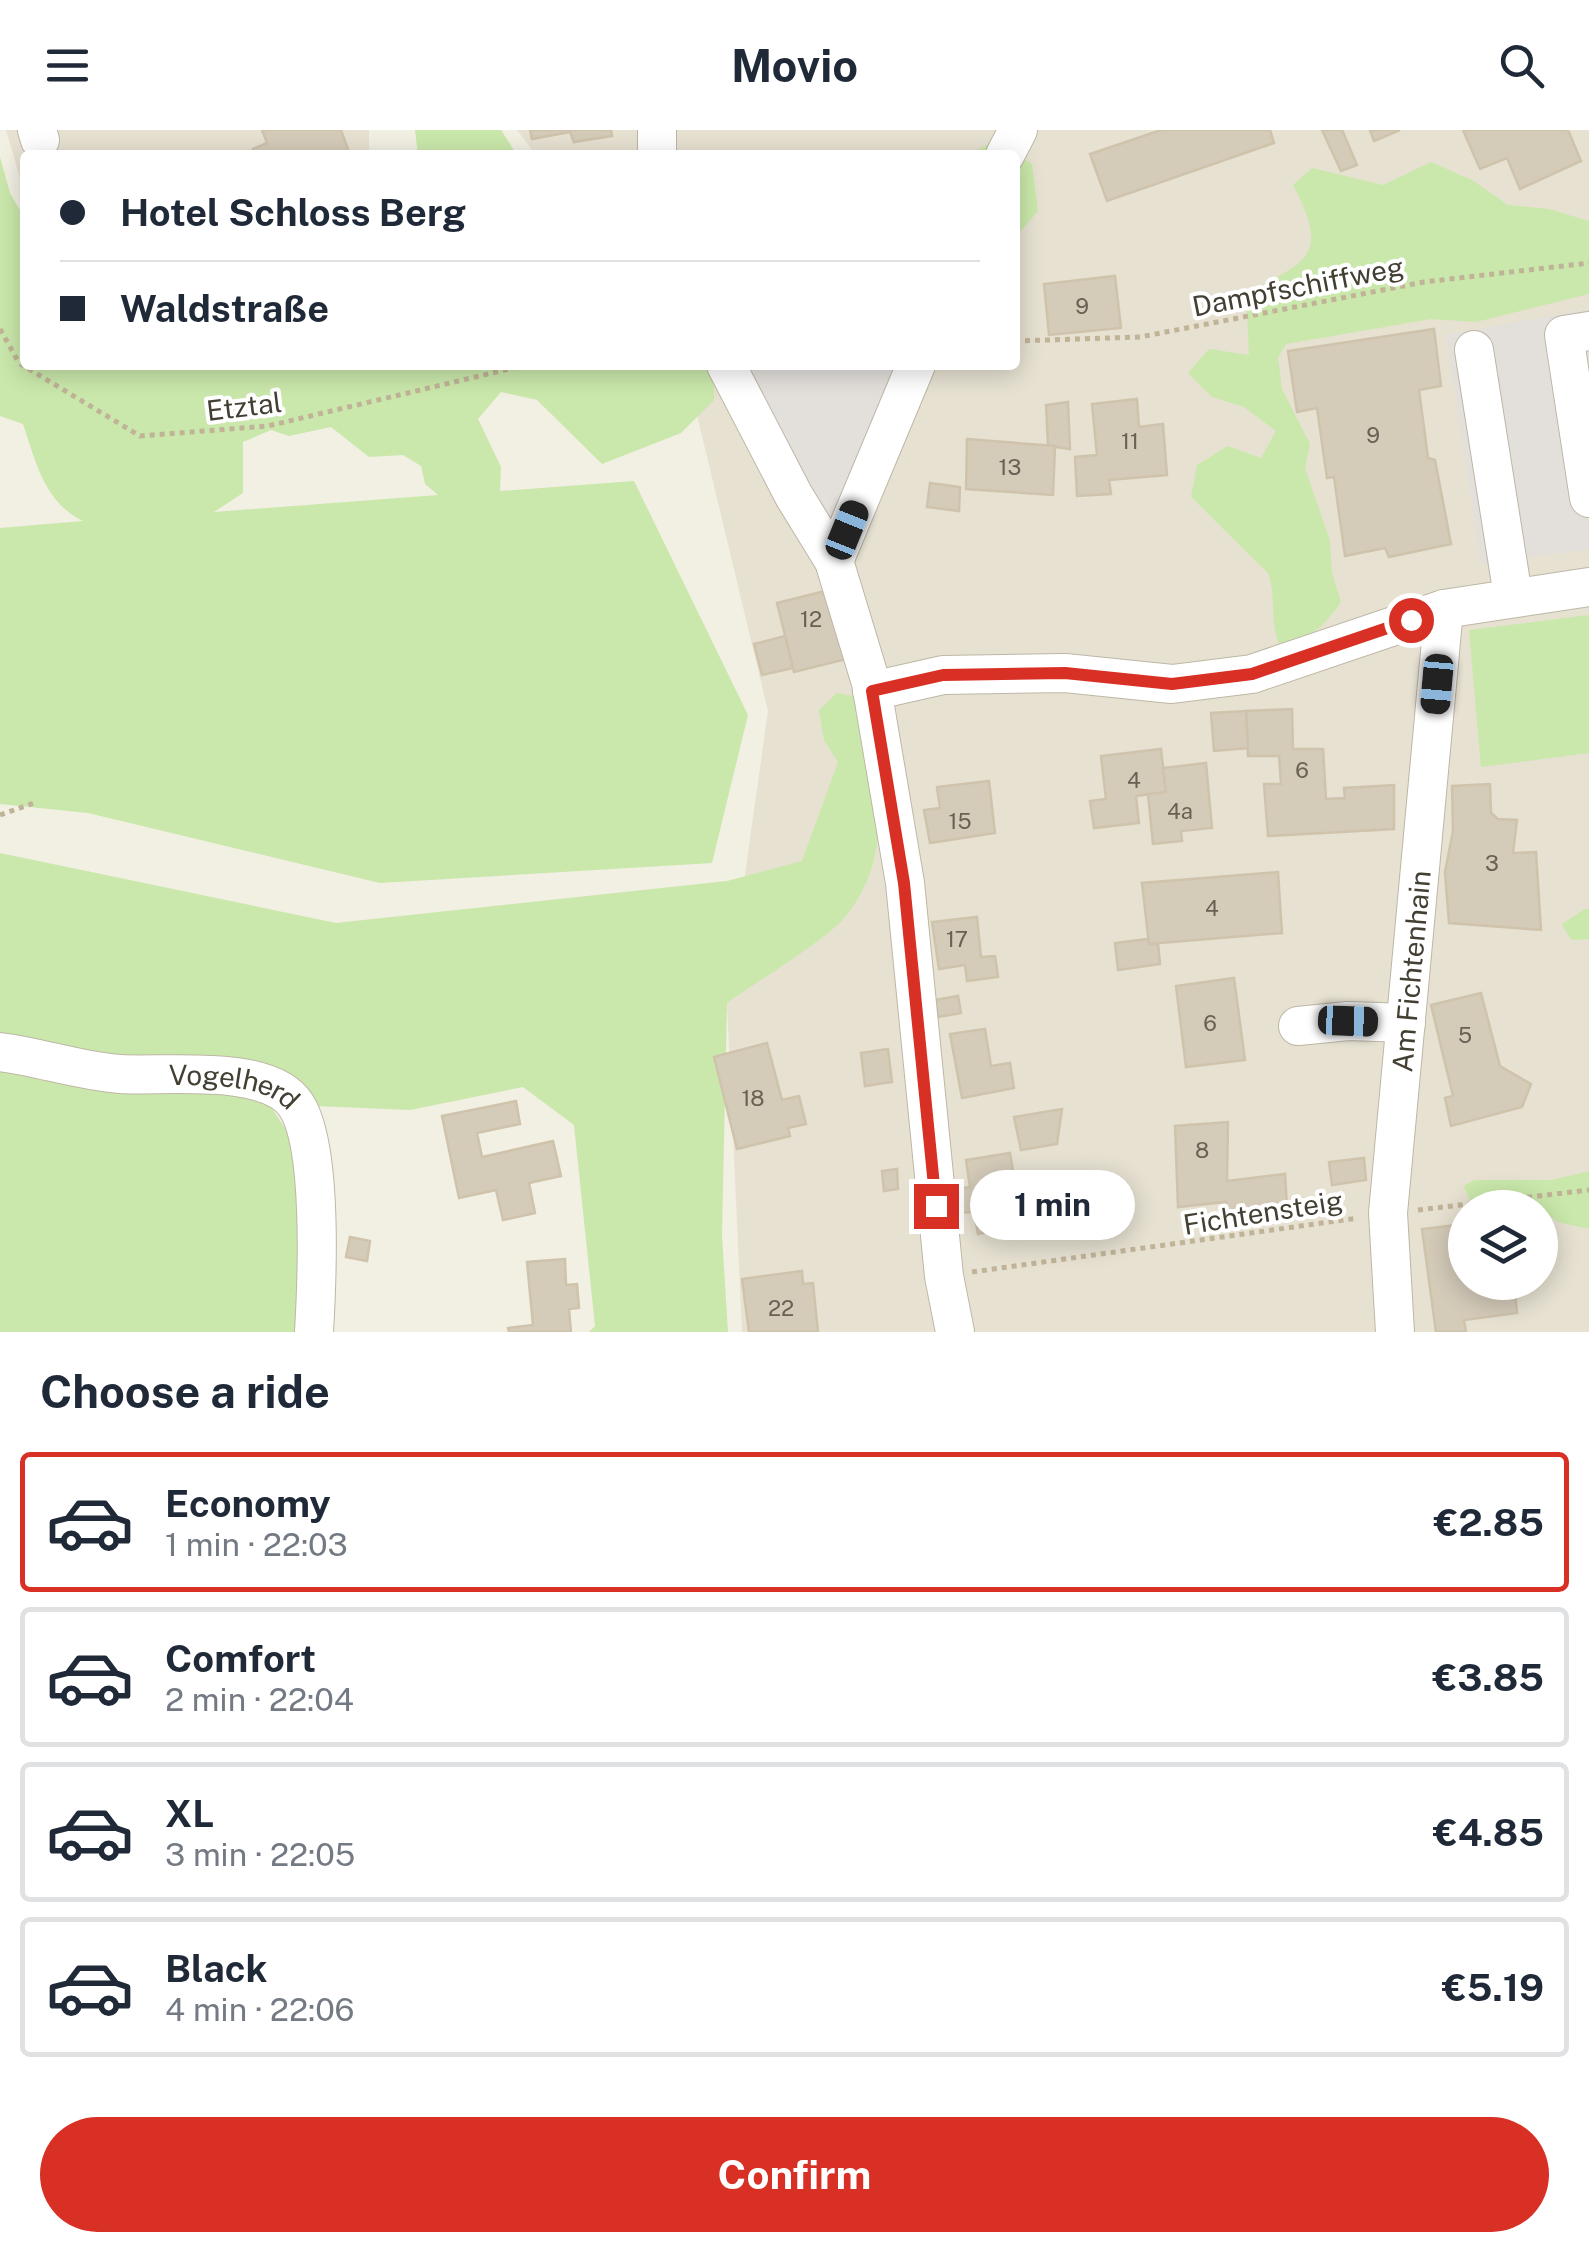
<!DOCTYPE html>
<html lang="en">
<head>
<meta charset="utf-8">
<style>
  :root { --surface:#fff; --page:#f2f2f3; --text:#1f2937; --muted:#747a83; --line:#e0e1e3; --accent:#d93025 }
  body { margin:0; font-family:"Public Sans",sans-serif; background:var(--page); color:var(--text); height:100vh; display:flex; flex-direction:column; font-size:38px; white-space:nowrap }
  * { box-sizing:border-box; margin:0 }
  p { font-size:32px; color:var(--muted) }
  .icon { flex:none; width:55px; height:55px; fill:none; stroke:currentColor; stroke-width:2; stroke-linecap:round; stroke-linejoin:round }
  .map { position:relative; height:1202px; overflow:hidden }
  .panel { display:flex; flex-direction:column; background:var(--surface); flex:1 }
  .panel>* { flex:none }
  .top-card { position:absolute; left:20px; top:20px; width:1000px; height:220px; border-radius:10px; box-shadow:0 5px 25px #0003; display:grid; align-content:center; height:220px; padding:0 40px; background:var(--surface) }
  .tools { position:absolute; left:1448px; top:1060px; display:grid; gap:20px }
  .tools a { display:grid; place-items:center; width:110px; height:110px; border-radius:50%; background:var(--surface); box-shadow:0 5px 25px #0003; font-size:50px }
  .end { position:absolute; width:45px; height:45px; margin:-22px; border:12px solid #d93025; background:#fff; box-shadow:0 0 0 5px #fff }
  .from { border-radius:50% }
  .bubble { position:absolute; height:70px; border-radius:35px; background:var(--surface); box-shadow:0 5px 25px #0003; font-size:32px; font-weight:700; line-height:70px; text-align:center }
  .car { position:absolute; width:30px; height:60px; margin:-30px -15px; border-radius:12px; box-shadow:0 0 8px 2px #0007; background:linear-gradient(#222 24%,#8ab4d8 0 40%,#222 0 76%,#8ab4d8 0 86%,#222 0) }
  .top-card b { display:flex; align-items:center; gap:35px; height:95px; font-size:38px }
  .top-card b+b { border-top:2px solid var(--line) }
  .top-card i { width:25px; height:25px; background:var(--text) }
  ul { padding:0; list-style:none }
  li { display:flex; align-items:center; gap:30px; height:140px; margin:0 20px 15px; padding:0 20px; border:5px solid var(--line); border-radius:10px }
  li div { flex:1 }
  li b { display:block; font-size:38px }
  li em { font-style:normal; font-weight:700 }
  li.current { border-color:var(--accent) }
  li>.icon { width:90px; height:90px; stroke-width:1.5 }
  h2 { padding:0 40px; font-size:45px; line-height:120px }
  .action { display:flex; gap:20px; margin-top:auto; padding:20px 40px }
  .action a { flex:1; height:115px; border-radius:60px; background:var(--accent); color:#fff; font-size:40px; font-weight:700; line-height:115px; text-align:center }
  header { display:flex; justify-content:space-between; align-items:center; height:130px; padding:0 40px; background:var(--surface); font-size:45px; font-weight:700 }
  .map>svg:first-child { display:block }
  .residential { fill:#e6e1d1; fill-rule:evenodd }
  .green { fill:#cae8ab; fill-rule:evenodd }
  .parking { fill:#e3e0dc }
  .building { fill:#d4cbb9; stroke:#cfc3ac; stroke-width:2.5 }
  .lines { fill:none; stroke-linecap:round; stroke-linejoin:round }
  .minor-casing { stroke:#beb7a6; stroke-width:40 }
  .path { stroke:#c0b397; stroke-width:5; stroke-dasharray:5 5; stroke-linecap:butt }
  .minor { stroke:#fff; stroke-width:38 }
  .route { stroke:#d93025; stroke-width:12 }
  .labels { text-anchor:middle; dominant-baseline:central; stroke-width:8; stroke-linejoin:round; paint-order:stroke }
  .number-label { font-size:22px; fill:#686254 }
  .street-label { font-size:28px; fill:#443f33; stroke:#fff }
</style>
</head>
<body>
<header><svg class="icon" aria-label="menu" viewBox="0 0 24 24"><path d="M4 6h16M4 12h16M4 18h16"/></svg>Movio<svg class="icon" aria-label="search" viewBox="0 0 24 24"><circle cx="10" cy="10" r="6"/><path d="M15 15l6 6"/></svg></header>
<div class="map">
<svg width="1589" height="1202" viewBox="0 0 1589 1202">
  <rect width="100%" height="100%" fill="#f2efe3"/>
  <g class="residential">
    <polygon points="6,0 369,0 369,25 25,25 25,65"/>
    <path d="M517 0H1589V1202H742L727 873 768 581 685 235H1015V25H536ZM1465 1078H1540V1152H1465Z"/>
  </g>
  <g class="green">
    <polygon points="415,0 501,0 517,25 418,25"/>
    <polygon points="995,11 1032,34 1038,81 1015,108 1015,25 967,25"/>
    <path d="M0 27 10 63 25 89V235H713L714 270 681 303 602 334 537 270 501 262 478 289 501 337 500 361 634 351 748 585 712 733 380 753 88 683 0 674V398L83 391C44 372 36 332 23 294L0 286ZM331 297 369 327 403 325 421 336 425 354 438 365 214 382 243 363V312L271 300 289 306Z"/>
    <path d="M1431 32 1472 50 1508 75 1549 79 1589 91V164L1476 192 1431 189 1286 214 1278 228 1282 259 1310 314 1305 338 1330 411 1332 443 1341 472C1324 496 1310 510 1280 516 1269 492 1277 468 1268 443L1191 367 1197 335 1228 316 1261 328 1276 301 1244 277 1212 267 1188 243 1209 219 1249 225 1246 163C1311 130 1329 125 1293 55L1312 38 1383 55Z"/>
    <polygon points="1589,485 1589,623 1481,637 1469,500"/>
    <path d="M837 563 859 567C876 642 899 722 845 787 825 811 756 852 727 873L722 1105 728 1202H589L595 1196 574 995 523 957 410 980 269 974 285 998 298 1033 303 1202H0V723L336 793 727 751 802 731 838 632 824 610 819 580Z"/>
    <polygon points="1585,779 1589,779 1589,809 1571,810 1562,794"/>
    <polygon points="1589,1041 1589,1099 1558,1092 1540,1078 1474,1077 1463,1056 1475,1050 1552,1050"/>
  </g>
  <g class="parking">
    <polygon points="1589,179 1589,419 1481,434 1446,205"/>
    <polygon points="740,235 907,235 839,391 822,391"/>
  </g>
  <g class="building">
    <polygon points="262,0 341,0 350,25 255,25 253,19 267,13"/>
    <polygon points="530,0 611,0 612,6 574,12 570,2 532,9"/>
    <polygon points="1161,0 1270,0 1274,13 1107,71 1090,24"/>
    <polygon points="1322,0 1342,0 1357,35 1341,41"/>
    <polygon points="1370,0 1400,0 1374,11"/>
    <polygon points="1463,0 1568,0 1581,31 1520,59 1507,28 1480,39"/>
    <polygon points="1115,146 1121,198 1049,205 1044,154"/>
    <polygon points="1434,199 1441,256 1419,260 1428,328 1435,330 1451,414 1389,427 1385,418 1345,426 1334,347 1327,348 1317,278 1297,282 1288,221"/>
    <polygon points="1137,269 1139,297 1163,294 1167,345 1109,350 1111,364 1077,366 1075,327 1097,325 1092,274"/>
    <polygon points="1068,272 1070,319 1048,316 1046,275"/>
    <polygon points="967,309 1055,316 1053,365 966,359"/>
    <polygon points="930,353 960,357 959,381 927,377"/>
    <polygon points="833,459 850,528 794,542 777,473"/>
    <polygon points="785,506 793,538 762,545 754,514"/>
    <polygon points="1292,579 1293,619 1323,619 1326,669 1345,668 1344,658 1394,655 1394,699 1268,706 1264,654 1281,654 1279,626 1248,626 1246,581"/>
    <polygon points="1246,581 1248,618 1214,621 1211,583"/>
    <polygon points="1161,619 1166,662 1136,666 1139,693 1094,698 1090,671 1106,669 1101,626"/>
    <polygon points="1206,633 1212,698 1181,701 1182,711 1153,714 1148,664 1166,662 1163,638"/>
    <polygon points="989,651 995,703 930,713 924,680 940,678 937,657"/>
    <polygon points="1490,654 1491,683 1498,689 1517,690 1513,723 1536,722 1541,800 1449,793 1445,742 1453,701 1452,656"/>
    <polygon points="1278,742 1282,803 1149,814 1142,753"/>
    <polygon points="977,787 981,827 995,826 998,847 967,851 965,835 939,839 932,792"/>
    <polygon points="1148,809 1149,814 1158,814 1160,834 1118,840 1115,813"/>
    <polygon points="1234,848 1245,930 1186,937 1176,856"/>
    <polygon points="1481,863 1500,936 1531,954 1522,977 1451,996 1445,968 1453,966 1431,875"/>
    <polygon points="958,866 961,883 938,887 935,870"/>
    <polygon points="985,899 991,936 1010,933 1014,958 962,968 950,904"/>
    <polygon points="767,913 782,970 799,966 806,994 788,998 790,1006 737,1019 714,927"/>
    <polygon points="888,919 892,952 865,956 861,923"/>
    <polygon points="516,971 520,994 477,1003 482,1027 553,1011 561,1046 529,1053 535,1083 503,1090 496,1060 459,1068 442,986"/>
    <polygon points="1062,979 1057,1014 1021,1020 1014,987"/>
    <polygon points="1228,992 1227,1051 1285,1044 1287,1077 1227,1085 1226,1072 1178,1077 1175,996"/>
    <polygon points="1010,1023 1022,1096 978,1104 974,1082 959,1083 956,1059 970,1057 966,1030"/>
    <polygon points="1364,1028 1366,1050 1332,1055 1329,1032"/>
    <polygon points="897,1039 898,1059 884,1061 882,1041"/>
    <polygon points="1457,1095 1458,1104 1465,1103 1465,1152 1514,1152 1517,1183 1464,1190 1466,1202 1436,1202 1422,1099"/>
    <polygon points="350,1107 370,1111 367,1131 346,1127"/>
    <polygon points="565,1129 566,1155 577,1154 579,1178 569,1179 571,1202 509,1202 508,1198 533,1195 527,1132"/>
    <polygon points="802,1141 803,1154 813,1153 818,1202 749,1202 742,1149"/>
  </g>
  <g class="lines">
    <g class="minor-casing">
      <g id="minor">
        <polyline points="37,0 40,10"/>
        <polyline points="657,25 657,0"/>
        <polyline points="1005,25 1018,0"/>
        <polyline points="1589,201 1564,205 1589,368"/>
        <polyline points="1474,220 1513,466"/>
        <polyline points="726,235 794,366 834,431 871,553 905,753 944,1146 955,1202"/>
        <polyline points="834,431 916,235"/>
        <polyline points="872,561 943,545 1065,543 1172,554 1252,544 1444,479 1589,457"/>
        <polyline points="1298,896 1348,891 1406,893"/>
        <path id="s1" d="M0 922C40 927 79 941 120 944 165 947 268 933 296 975 323 1016 317 1151 314 1202"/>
        <path id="s2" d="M1395 1202 1388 1083 1444 479"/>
      </g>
    </g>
    <g class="path">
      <polyline points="0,199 19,233 140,306 268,296 526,235"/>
      <polyline points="1015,211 1140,207 1424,152 1589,133"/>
      <polyline points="0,685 34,673"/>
      <polyline points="1418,1080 1589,1060"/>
      <polyline points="972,1142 1358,1088"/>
    </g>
    <use href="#minor" class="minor"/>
  </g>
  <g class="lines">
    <polyline class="route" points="936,1076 904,753 872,561 943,545 1065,543 1172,554 1252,544 1411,490"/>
  </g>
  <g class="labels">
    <g class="number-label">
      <text x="1082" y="176">9</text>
      <text x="1373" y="305">9</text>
      <text x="1130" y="311">11</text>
      <text x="1010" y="337">13</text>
      <text x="811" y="489">12</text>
      <text x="1302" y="640">6</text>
      <text x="1134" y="650">4</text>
      <text x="1180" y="681">4a</text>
      <text x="960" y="691">15</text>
      <text x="1492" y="733">3</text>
      <text x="1212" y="778">4</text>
      <text x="957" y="809">17</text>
      <text x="1210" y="893">6</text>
      <text x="1465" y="905">5</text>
      <text x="753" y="968">18</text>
      <text x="1202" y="1020">8</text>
      <text x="781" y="1178">22</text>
    </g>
    <g class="street-label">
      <text transform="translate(1298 156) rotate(-11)">Dampfschiffweg</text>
      <text transform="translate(244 276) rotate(-7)">Etztal</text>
      <text stroke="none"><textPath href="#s2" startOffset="362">Am Fichtenhain</textPath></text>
      <text stroke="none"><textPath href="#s1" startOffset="238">Vogelherd</textPath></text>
      <text transform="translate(1263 1082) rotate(-9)">Fichtensteig</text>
    </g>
  </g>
</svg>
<div class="tools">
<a><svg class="icon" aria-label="layers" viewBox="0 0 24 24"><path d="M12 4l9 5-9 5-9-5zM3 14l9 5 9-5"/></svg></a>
</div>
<i class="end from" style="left:1411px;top:490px"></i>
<i class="end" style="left:936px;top:1076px"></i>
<div class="bubble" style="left:970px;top:1040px;width:165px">1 min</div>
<i class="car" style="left:847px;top:400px;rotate:22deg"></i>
<i class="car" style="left:1437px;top:554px;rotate:185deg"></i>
<i class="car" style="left:1348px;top:891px;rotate:92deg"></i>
<div class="top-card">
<b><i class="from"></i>Hotel Schloss Berg</b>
<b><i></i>Waldstraße</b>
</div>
</div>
<section class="panel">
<h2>Choose a ride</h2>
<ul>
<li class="current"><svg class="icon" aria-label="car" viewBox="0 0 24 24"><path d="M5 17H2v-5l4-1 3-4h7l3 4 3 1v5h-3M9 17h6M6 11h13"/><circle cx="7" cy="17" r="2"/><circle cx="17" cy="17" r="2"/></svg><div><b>Economy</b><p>1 min · 22:03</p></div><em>€2.85</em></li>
<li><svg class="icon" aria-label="car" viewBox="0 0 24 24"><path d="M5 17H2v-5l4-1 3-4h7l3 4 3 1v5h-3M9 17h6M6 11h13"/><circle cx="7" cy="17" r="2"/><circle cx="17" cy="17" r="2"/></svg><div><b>Comfort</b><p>2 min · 22:04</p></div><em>€3.85</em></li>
<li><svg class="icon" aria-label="car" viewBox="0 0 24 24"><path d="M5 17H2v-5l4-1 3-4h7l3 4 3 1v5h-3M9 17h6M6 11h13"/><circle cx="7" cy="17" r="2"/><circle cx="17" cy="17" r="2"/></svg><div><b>XL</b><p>3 min · 22:05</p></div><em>€4.85</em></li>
<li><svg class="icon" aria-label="car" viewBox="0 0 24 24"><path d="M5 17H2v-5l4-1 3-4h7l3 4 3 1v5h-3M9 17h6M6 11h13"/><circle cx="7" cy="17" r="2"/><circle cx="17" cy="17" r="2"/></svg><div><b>Black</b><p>4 min · 22:06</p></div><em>€5.19</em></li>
</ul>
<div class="action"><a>Confirm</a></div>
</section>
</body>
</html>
